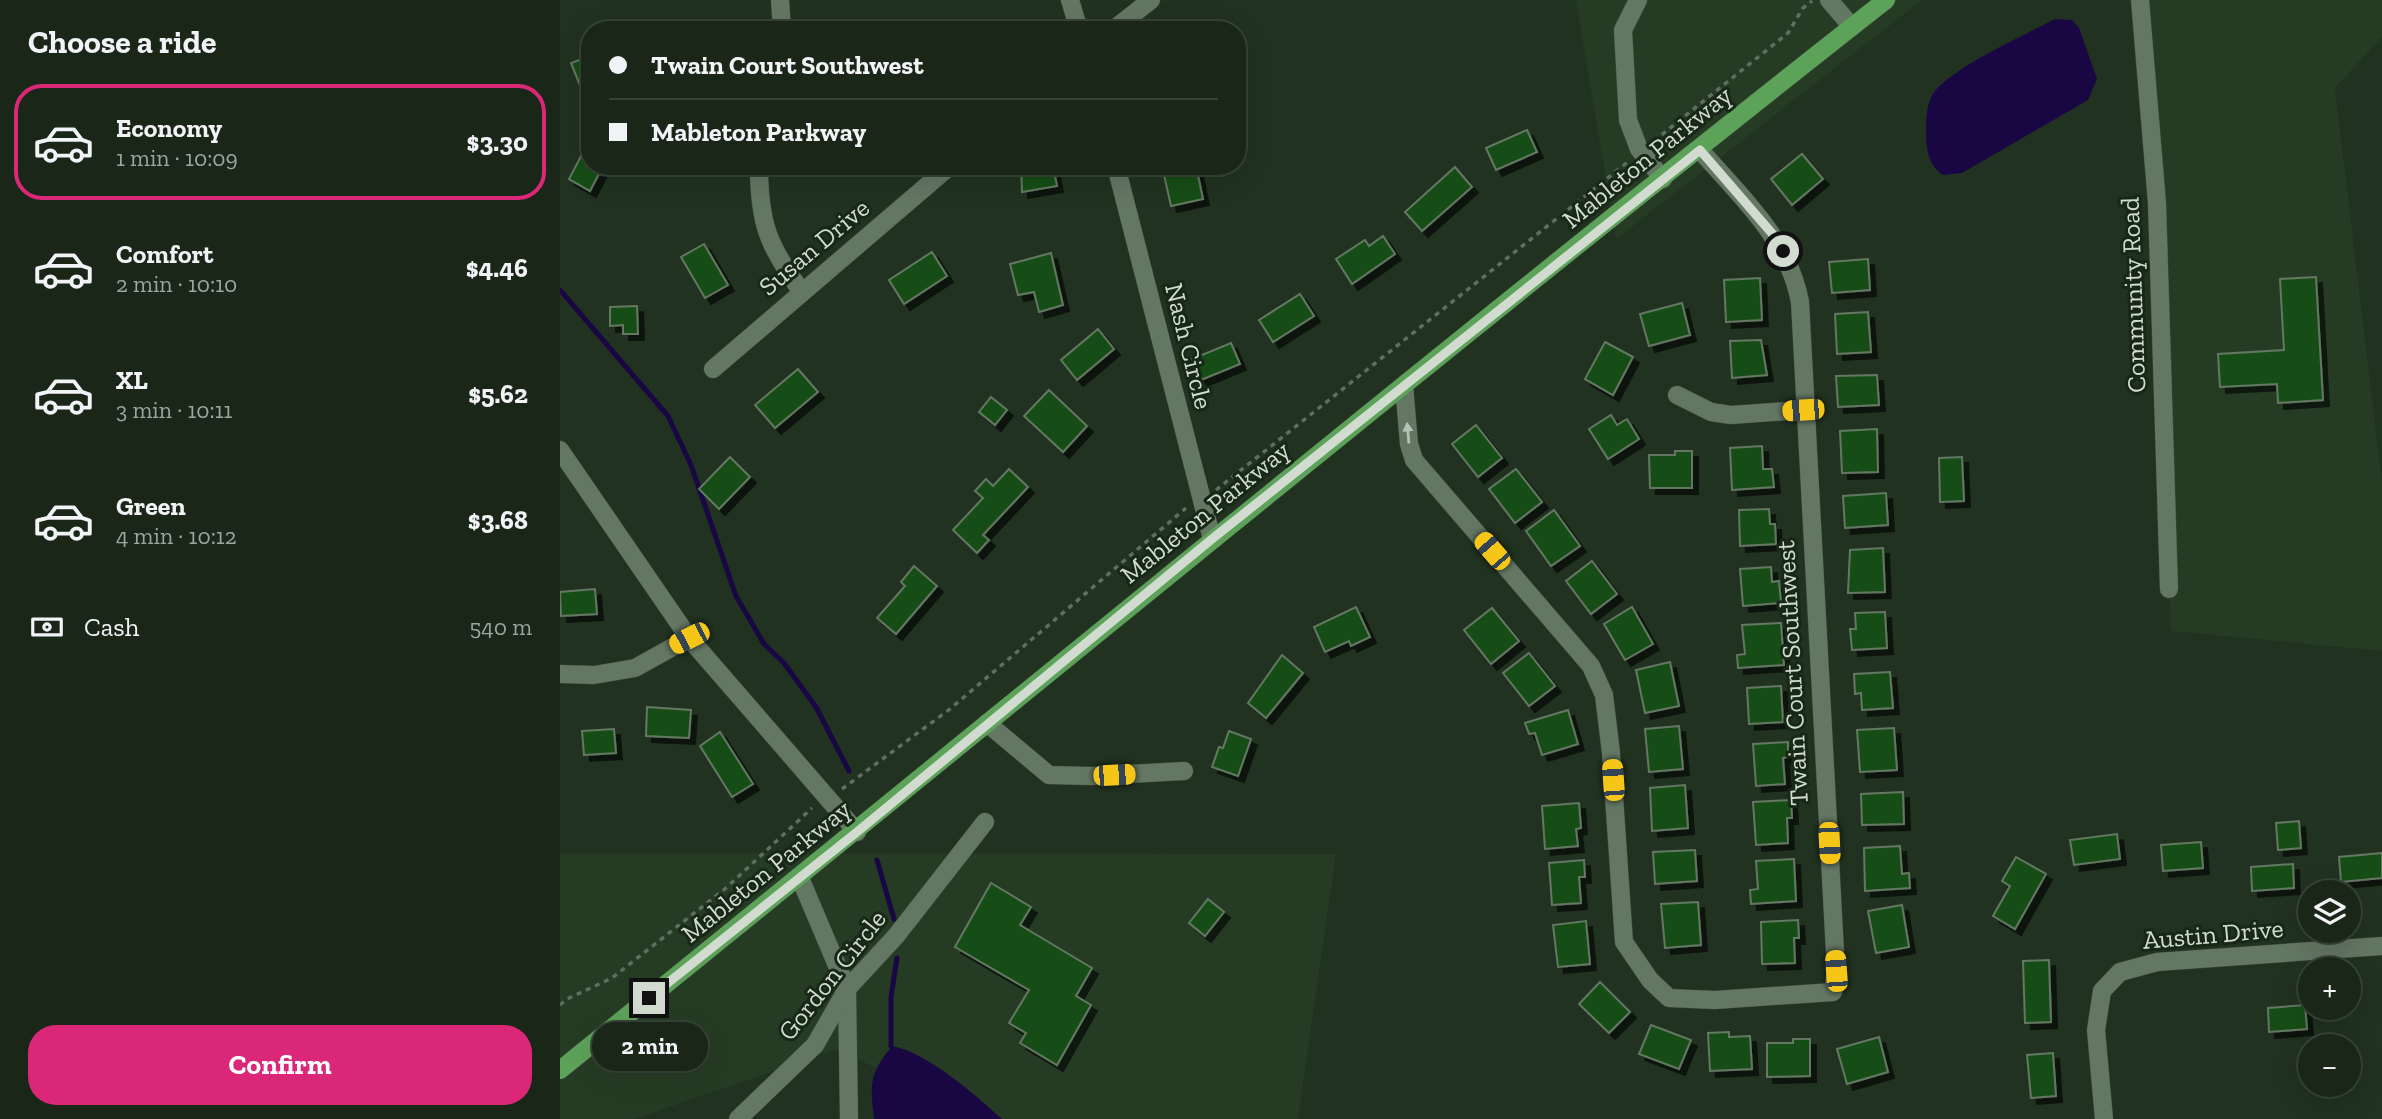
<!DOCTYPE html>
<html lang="en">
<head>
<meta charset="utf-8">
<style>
  :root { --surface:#192618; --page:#222e21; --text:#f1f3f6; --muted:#9fa5a2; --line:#374337; --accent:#db2777 }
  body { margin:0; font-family:"Zilla Slab",serif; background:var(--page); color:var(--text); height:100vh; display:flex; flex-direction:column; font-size:26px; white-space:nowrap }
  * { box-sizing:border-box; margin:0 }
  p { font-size:23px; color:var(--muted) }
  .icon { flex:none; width:38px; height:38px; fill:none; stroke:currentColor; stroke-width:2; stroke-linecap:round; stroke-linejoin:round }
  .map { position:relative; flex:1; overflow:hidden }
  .sheet { display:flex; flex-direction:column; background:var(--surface); width:560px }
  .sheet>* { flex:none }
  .top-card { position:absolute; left:21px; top:21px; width:665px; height:154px; border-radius:28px; box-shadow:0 7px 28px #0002,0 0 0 2px var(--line); display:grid; align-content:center; height:154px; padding:0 28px; background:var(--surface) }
  .fabs { position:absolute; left:1738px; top:880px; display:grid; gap:14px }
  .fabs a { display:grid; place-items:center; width:63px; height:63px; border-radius:50%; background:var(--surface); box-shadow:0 7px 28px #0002,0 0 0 2px var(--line); font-size:35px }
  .end { position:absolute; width:32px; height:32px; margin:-16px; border:9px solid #d1dbd0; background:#111; box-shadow:0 0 0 4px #111 }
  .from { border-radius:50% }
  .bubble { position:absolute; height:49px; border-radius:24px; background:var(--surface); box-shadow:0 7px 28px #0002,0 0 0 2px var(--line); font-size:23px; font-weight:700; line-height:49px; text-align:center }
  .car { position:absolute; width:21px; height:42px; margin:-21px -10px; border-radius:9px; box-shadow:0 0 5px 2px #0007; background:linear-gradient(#f5c518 24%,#345 0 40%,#f5c518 0 76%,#345 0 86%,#f5c518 0) }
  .top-card b { display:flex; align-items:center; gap:24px; height:66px; font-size:26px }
  .top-card b+b { border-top:2px solid var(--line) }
  .top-card i { width:18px; height:18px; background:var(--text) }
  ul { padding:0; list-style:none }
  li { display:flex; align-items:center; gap:21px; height:116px; margin:0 14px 10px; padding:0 14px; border:4px solid transparent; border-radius:28px }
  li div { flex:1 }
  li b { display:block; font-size:26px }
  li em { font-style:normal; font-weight:700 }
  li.current { border-color:var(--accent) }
  li>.icon { width:63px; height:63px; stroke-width:1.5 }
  h2 { padding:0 28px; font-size:32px; line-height:84px }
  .pay { display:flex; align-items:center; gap:18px; height:77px; padding:0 28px; font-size:26px }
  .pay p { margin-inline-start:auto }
  .button { display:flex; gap:14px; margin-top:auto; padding:14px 28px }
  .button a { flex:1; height:80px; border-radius:28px; background:var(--accent); color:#fff; font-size:28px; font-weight:700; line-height:80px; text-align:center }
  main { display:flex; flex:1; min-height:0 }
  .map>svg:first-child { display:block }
  .built { fill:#263b24 }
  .water { fill:#190744 }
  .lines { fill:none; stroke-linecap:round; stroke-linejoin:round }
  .stream { stroke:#190744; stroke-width:5 }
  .building { fill:#174e16; stroke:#647763; stroke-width:2; filter:url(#shadow) }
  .minor-casing { stroke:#3e4c3d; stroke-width:19 }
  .major-casing { stroke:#3e4c3d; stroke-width:19 }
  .path { stroke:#606e5f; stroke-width:3.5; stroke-dasharray:5 5; stroke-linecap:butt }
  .minor { stroke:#647763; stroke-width:18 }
  .major { stroke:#5ca259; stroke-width:18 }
  .oneway { fill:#b6c2b5 }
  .route { stroke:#d1dbd0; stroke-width:9 }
  .labels { text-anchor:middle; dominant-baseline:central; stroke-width:6; stroke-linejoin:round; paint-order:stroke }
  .street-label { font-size:26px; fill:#d1dbd0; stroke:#182817 }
</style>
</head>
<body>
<main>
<section class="sheet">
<h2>Choose a ride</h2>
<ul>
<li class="current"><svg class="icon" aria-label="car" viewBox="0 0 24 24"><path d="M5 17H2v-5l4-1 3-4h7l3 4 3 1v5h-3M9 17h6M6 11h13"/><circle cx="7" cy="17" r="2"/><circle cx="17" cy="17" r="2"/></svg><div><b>Economy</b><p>1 min · 10:09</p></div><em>$3.30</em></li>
<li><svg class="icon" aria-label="car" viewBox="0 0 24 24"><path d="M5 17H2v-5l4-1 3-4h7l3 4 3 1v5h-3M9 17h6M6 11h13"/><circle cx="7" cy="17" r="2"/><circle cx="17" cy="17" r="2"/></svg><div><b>Comfort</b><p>2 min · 10:10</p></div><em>$4.46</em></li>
<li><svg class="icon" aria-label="car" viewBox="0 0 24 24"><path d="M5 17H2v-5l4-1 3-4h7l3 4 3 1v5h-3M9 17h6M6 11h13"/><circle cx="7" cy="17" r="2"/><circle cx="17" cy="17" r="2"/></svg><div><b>XL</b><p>3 min · 10:11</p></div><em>$5.62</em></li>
<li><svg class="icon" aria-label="car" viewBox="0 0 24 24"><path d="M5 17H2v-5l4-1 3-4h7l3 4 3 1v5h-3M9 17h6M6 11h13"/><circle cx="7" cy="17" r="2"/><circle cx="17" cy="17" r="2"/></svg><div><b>Green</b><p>4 min · 10:12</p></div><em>$3.68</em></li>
</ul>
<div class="pay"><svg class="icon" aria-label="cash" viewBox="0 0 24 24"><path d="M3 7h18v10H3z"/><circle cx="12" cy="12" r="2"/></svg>Cash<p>540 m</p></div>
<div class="button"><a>Confirm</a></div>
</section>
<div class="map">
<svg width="1822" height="1119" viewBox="0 0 1822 1119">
  <defs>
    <filter id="shadow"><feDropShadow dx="6" dy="6" stdDeviation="0" flood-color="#0009"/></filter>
  </defs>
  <rect width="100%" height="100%" fill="#213220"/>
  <g class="built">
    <polygon points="1016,0 1362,0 1056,239"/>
    <polygon points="1585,0 1822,0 1822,37 1775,88 1822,483 1822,651 1611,631"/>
    <polygon points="0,853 776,854 738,1119 416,1119 278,1049 74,1119 0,1119"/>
  </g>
  <g class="water">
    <path d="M1495 19 1512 20 1519 28 1537 79 1528 100 1402 173 1383 175C1370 166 1367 154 1366 138 1366 123 1365 104 1375 91 1397 65 1463 36 1495 19Z"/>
    <path d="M332 1046C368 1053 414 1094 442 1119H314C310 1084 309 1074 332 1046Z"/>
  </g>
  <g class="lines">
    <g class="stream">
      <polyline points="0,290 108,416 131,465 176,596 204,644 224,663 256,707 289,771"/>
      <polyline points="317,860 334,919"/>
      <polyline points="331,1046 331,997 337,958"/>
    </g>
  </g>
  <g class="building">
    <polygon points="30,56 30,99 26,100 11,63"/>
    <polygon points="967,130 977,152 936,170 926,148"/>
    <polygon points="30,139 30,166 43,166 30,191 9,179"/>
    <polygon points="1242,154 1263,179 1232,205 1211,179"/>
    <polygon points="461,166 493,166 497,186 462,192"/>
    <polygon points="602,166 636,166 643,199 611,206"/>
    <polygon points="895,167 912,187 862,231 845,212"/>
    <polygon points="823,236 835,254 792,284 776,259 805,240 809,246"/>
    <polygon points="144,244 168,285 145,298 121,257"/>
    <polygon points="372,252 387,276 344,304 329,280"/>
    <polygon points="491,253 503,305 479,312 474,292 458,295 450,264"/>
    <polygon points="1308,259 1310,290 1272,293 1269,262"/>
    <polygon points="1756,277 1763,400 1718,403 1717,384 1660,387 1658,354 1724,350 1720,279"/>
    <polygon points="1200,278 1202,320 1166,322 1164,280"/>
    <polygon points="740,294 754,316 713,342 699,320"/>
    <polygon points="1122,303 1130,335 1089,346 1080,314"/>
    <polygon points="77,306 78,334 63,334 63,325 50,326 50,307"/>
    <polygon points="1308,312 1311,352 1277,354 1275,314"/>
    <polygon points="538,329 554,349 517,380 501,360"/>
    <polygon points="1201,340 1207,375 1172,378 1170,341"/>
    <polygon points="1045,342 1073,357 1053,395 1025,379"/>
    <polygon points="671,343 680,364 641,380 632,359"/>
    <polygon points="238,369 258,392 215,428 195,405"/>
    <polygon points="1317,375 1319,405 1278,407 1276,376"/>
    <polygon points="489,390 527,426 503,452 464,416"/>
    <polygon points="431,397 447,410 435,425 419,412"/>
    <polygon points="1051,415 1057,425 1067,419 1079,439 1048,459 1029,429"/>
    <polygon points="916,425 942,458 918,477 892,444"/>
    <polygon points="1317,429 1318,472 1282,473 1280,431"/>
    <polygon points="1202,446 1203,469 1212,469 1214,487 1172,490 1170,448"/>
    <polygon points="1115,451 1132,451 1132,488 1090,488 1089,455 1115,455"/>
    <polygon points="170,457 190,477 159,509 139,489"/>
    <polygon points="1402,457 1404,501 1380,502 1379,458"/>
    <polygon points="449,469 468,487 423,535 429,540 417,553 393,530 423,498 415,491 426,479 433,486"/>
    <polygon points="956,469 982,502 955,523 929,489"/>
    <polygon points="1326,493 1328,525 1285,528 1283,496"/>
    <polygon points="1209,509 1210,524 1215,524 1216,544 1180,546 1179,510"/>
    <polygon points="994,510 1020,546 991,566 966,531"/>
    <polygon points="1323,548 1325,592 1288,593 1290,550"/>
    <polygon points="1032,561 1057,594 1031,614 1006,581"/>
    <polygon points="354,566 377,586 336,634 317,618 345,586 341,582"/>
    <polygon points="1211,567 1212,582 1219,581 1221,603 1183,606 1180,569"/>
    <polygon points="35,589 37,614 1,616 0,592"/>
    <polygon points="796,607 810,637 791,646 789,641 765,652 754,627"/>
    <polygon points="1072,607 1093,644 1065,660 1044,624"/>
    <polygon points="932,608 959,641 931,664 904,630"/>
    <polygon points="1325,612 1327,648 1292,650 1290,629 1296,629 1295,613"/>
    <polygon points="1221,623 1224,665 1178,668 1177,655 1185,654 1182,625"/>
    <polygon points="969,653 995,686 969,706 943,673"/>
    <polygon points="722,655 743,673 706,718 688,703"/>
    <polygon points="1110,662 1119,706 1085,713 1076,670"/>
    <polygon points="1330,672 1333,708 1302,710 1301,693 1295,694 1294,674"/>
    <polygon points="1221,686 1223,722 1189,724 1187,688"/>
    <polygon points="87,707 131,710 129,738 86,736"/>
    <polygon points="1008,710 1018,744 982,755 975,733 969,734 965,723"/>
    <polygon points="1119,726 1123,769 1089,772 1085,729"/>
    <polygon points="1334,728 1337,770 1300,772 1297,730"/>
    <polygon points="54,729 56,753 24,755 22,731"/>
    <polygon points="669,731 691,739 678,776 652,767 659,747 663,748"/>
    <polygon points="160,732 193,784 172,797 140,746"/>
    <polygon points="1228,742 1228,757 1223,758 1225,784 1196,786 1193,744"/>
    <polygon points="1125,785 1128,828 1092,831 1090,788"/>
    <polygon points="1343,792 1344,824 1302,825 1301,794"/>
    <polygon points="1231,800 1232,818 1227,818 1228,843 1196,845 1193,802"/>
    <polygon points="1019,803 1021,828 1016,829 1018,846 985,849 982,806"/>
    <polygon points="1739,821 1741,848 1718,850 1716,823"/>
    <polygon points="1557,834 1560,859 1514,865 1510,840"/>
    <polygon points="1641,842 1643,868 1603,871 1601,845"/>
    <polygon points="1340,846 1342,874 1349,873 1350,888 1305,891 1304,848"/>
    <polygon points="1135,850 1137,881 1095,884 1093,852"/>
    <polygon points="1822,853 1822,878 1781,882 1779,857"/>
    <polygon points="1456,857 1486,874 1455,929 1433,916 1450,886 1442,881"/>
    <polygon points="1234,859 1236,901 1191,904 1190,890 1198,889 1196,861"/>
    <polygon points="1024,860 1025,877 1019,877 1021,903 992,905 989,863"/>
    <polygon points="1733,864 1734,888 1692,891 1691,867"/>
    <polygon points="431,883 471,907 460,925 532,968 516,996 531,1005 497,1065 460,1043 466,1033 449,1023 469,990 395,947"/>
    <polygon points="648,899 664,912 645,936 629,923"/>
    <polygon points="1138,902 1141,945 1105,948 1101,904"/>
    <polygon points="1342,905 1349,947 1316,953 1308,911"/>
    <polygon points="1238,920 1239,938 1234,938 1235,963 1202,964 1201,922"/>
    <polygon points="1026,921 1030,964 998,967 993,925"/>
    <polygon points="1489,960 1491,1022 1465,1023 1463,961"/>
    <polygon points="1040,982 1070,1012 1049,1033 1019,1004"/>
    <polygon points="1745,1005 1747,1029 1709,1032 1708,1008"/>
    <polygon points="1091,1025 1131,1040 1119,1069 1079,1054"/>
    <polygon points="1169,1032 1169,1037 1190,1036 1192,1069 1150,1071 1148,1033"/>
    <polygon points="1319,1037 1328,1072 1287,1084 1277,1049"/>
    <polygon points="1233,1039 1250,1039 1250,1076 1207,1077 1207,1043 1233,1043"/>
    <polygon points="1493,1053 1496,1096 1471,1098 1467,1055"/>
  </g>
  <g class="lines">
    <g class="minor-casing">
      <g id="minor">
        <polyline points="220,0 222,30"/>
        <polyline points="510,0 519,30"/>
        <polyline points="1078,0 1063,30 1068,120 1079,149 1103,179"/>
        <polyline points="1269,0 1292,27"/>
        <polyline points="1580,0 1597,203 1609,589"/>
        <polyline points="553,30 591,0"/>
        <path d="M199 166C199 223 208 246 242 292"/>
        <polyline points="556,166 652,539"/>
        <polyline points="153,369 390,166"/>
        <path d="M844 385 849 444 854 460 1031 666 1044 695 1051 753 1064 942 1090 980 1109 998 1155 1000 1273 992 1276 971 1240 302C1228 238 1181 197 1140 150"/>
        <polyline points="1117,395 1151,412 1171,415 1243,410"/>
        <polyline points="0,450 129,638 297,832"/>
        <polyline points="0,674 34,675 75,668 129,638"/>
        <polyline points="427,723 489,775 531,776 624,771"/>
        <polyline points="240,878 287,989 289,1119"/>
        <polyline points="178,1119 255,1045 287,989 336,936 425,822"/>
        <polyline points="1544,1119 1536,1030 1542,991 1560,972 1597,962 1822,946"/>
      </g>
    </g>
    <g class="major-casing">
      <path id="major" d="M0 1070C442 713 880 351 1326 0"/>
    </g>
    <g class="path">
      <polyline points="1094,141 1228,33 1243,8 1252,1"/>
      <polyline points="656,490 1069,161"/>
      <polyline points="282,789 390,709 626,508"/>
      <polyline points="0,1005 7,999 52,978 166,888 252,808"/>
    </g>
    <use href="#minor" class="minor"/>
    <use href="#major" class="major"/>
  </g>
  <defs><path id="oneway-solid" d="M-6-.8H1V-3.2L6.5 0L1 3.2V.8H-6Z" transform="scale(1.75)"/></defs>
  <use class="oneway" href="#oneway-solid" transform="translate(848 433) rotate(-95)"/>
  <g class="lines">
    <polyline class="route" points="89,998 297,832 652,539 1140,150 1216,238 1223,251"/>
  </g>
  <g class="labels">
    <g class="street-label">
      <text transform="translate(1087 157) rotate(-39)">Mableton Parkway</text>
      <text transform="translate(254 247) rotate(-40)">Susan Drive</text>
      <text transform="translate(1573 295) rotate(-92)">Community Road</text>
      <text transform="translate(629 346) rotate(76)">Nash Circle</text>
      <text transform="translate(645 512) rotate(-39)">Mableton Parkway</text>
      <text transform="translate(1232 673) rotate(-93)">Twain Court Southwest</text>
      <text transform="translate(206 871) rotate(-39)">Mableton Parkway</text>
      <text transform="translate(1653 934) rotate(-5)">Austin Drive</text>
      <text transform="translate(272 975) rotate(-52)">Gordon Circle</text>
    </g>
  </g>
</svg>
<div class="fabs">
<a><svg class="icon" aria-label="layers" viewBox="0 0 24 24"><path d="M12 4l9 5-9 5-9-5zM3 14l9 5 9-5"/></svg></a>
<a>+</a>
<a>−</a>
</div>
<i class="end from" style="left:1223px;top:251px"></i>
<i class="end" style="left:89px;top:998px"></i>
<div class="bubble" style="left:32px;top:1022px;width:116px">2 min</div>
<i class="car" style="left:1243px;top:410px;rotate:266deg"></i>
<i class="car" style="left:932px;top:551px;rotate:319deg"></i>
<i class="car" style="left:129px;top:638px;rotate:243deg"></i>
<i class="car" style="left:554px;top:775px;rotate:87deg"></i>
<i class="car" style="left:1053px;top:780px;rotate:356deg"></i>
<i class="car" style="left:1269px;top:843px;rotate:177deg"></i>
<i class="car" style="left:1276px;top:971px;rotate:356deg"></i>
<div class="top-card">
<b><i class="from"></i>Twain Court Southwest</b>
<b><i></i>Mableton Parkway</b>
</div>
</div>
</main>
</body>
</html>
